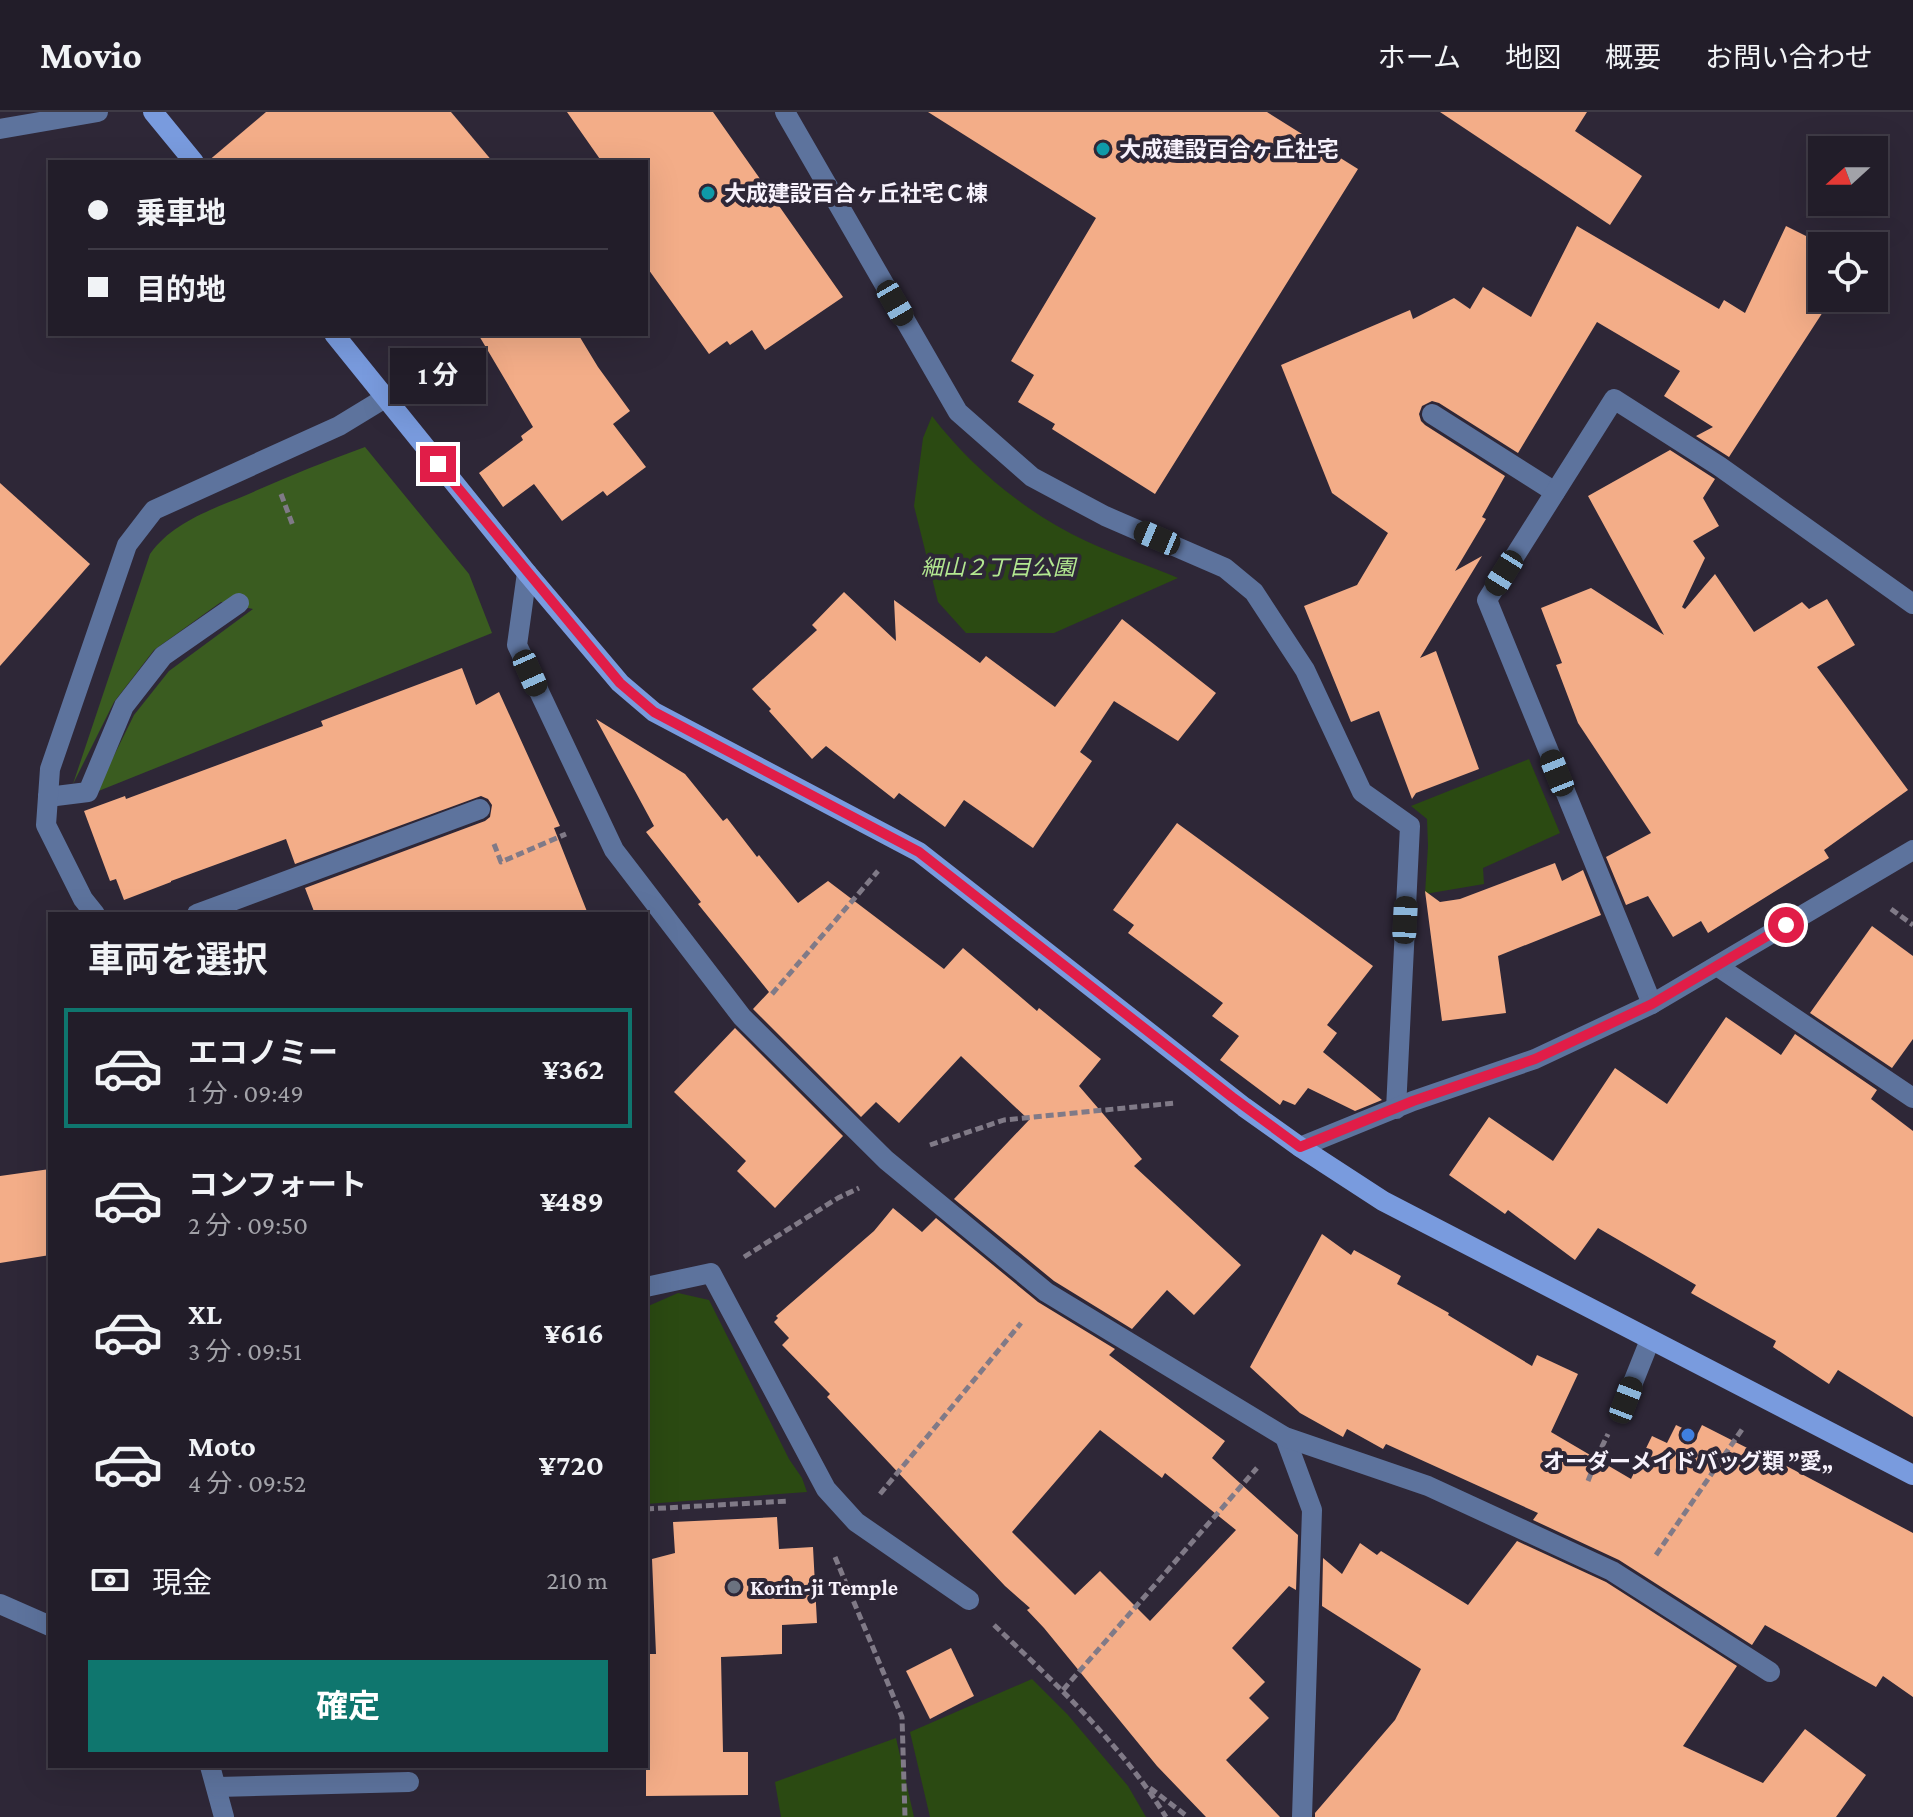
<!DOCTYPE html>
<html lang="ja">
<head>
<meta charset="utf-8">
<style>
  :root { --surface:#221d29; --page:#2a2631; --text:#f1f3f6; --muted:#a2a2a8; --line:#3f3b46; --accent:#0f766e }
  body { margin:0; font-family:"Crimson Pro","Noto Sans JP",serif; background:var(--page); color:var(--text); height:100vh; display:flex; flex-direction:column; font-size:30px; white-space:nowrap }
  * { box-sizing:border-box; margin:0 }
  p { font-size:26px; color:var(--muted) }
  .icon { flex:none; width:44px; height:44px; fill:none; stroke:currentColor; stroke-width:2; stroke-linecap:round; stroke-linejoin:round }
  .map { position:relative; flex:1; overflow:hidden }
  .sheet { position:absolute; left:48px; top:800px; width:600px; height:856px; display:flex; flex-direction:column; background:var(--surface); border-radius:0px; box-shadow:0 8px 32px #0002,0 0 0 2px var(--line) }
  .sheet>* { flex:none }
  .hud { position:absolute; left:48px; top:48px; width:600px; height:176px; border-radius:0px; box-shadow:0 8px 32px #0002,0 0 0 2px var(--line); display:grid; align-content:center; height:176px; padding:0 40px; background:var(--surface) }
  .needle { width:52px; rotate:249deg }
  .controls { position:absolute; left:1808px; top:24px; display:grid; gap:16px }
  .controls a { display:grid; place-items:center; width:80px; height:80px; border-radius:0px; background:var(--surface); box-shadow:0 8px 32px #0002,0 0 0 2px var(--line); font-size:40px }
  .end { position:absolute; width:36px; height:36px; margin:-18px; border:10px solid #e11d48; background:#fff; box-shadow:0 0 0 4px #fff }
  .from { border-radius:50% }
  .bubble { position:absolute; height:56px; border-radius:0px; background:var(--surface); box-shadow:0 8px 32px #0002,0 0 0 2px var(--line); font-size:26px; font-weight:700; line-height:56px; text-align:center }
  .car { position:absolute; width:24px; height:48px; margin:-24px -12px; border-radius:10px; box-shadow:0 0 6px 2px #0007; background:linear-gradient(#222 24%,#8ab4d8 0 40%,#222 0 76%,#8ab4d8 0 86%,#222 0) }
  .hud b { display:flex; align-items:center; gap:28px; height:76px; font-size:30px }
  .hud b+b { border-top:2px solid var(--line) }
  .hud i { width:20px; height:20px; background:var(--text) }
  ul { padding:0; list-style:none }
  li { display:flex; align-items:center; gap:24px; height:120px; margin:0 16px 12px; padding:0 24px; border:4px solid transparent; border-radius:0px }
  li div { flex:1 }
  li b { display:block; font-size:30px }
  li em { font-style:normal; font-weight:700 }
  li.selected { border-color:var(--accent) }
  li>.icon { width:72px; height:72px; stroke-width:1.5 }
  h2 { padding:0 40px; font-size:36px; line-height:96px }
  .pay { display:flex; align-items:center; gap:20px; height:88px; padding:0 40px; font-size:30px }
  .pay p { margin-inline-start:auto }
  .primary-button { display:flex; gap:16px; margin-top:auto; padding:16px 40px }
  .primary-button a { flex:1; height:92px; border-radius:0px; background:var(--accent); color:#fff; font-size:32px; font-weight:700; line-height:92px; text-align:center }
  header { display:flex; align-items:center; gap:48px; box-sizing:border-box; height:112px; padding:0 40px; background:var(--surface); border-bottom:2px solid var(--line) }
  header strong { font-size:38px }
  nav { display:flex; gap:44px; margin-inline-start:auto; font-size:28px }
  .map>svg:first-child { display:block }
  .green { fill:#2b4a12 }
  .forest { fill:#3a5c20 }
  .building { fill:#f3ad88; fill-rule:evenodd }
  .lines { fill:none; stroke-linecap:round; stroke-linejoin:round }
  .path { stroke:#807a87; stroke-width:5; stroke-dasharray:8 4; stroke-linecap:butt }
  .lane { stroke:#5d739d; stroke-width:20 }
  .street { stroke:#5d739d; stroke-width:20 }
  .secondary { stroke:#799bde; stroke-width:20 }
  .route { stroke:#e11d48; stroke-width:10 }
  .culture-dot { fill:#0f9aa8; stroke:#2e2737; stroke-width:3 }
  .shop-dot { fill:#3f7fe0; stroke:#2e2737; stroke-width:3 }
  .worship-dot { fill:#6b7280; stroke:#2e2737; stroke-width:3 }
  .labels { text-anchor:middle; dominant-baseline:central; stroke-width:8; stroke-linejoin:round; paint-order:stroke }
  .poi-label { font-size:22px; font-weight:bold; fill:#f7f2fc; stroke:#2e2737; text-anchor:start }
  .park-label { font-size:22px; font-style:italic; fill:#b3e891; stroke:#2e2737 }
</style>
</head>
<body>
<header>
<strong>Movio</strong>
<nav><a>ホーム</a><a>地図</a><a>概要</a><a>お問い合わせ</a></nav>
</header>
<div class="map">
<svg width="1913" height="1705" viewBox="0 0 1913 1705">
  <rect width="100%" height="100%" fill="#2e2737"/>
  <g class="green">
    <path d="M932 304C972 356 1026 401 1086 429 1115 443 1148 453 1178 466L1054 521H966L938 490 914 394 923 326Z"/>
    <polygon points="1529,647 1560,721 1483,756 1484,772 1425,782 1428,734 1427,707 1411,694"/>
    <polygon points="678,1181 709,1188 789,1347 802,1366 807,1380 646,1392 646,1195"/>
    <polygon points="1032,1567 1068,1603 1128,1674 1146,1705 930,1705 910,1620"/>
    <polygon points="896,1626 914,1705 781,1705 775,1670"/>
  </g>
  <path class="forest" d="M365 335 469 462 492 521 96 680 134 603 169 559 253 497 221 490 154 538 114 590 73 672 150 442C172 411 210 398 244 384 284 366 324 350 365 335Z"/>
  <g class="building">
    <polygon points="266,0 451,0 493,50 207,50"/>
    <polygon points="567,0 713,0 843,185 765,238 752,218 730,233 727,229 709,242 646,154 646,50 602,50"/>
    <polygon points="928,0 1267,0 1358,57 1155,382 1052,317 1055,312 1018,290 1034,263 1011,249 1096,106"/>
    <polygon points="1440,0 1587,0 1575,19 1642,64 1610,113"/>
    <polygon points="1577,114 1719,197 1724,188 1745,201 1786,114 1826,134 1822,134 1822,186 1832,186 1729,345 1696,324 1713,315 1664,284 1680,259 1597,210 1518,341 1439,291 1432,289 1422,294 1419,302 1421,309 1425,313 1505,364 1482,405 1486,407 1455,459 1482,444 1420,546 1436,539 1479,657 1416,681 1412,687 1379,599 1351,610 1304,494 1357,473 1388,421 1332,381 1281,253 1410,198 1413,207 1454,186 1470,197 1483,175 1531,205"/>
    <polygon points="478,222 578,222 598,255 630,299 613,312 646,355 607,384 603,379 562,409 534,372 503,395 479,361 523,328 521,324 533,315"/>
    <polygon points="1670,338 1715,367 1703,386 1719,414 1693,429 1705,446 1682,495 1685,497 1715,462 1754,520 1802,490 1809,497 1827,487 1855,533 1817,555 1908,678 1824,738 1829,746 1708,821 1701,809 1673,825 1648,784 1626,793 1606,745 1651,721 1578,611 1556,553 1562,551 1541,496 1591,476 1664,523 1588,384"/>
    <polygon points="0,371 90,452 0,554"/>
    <polygon points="844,480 896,529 894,488 980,551 986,544 1055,595 1122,507 1216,581 1178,629 1114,589 1080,640 1092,649 1033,736 964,688 945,715 899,681 894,687 826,634 812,647 769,599 771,597 752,577 817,518 812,513"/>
    <polygon points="462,556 476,593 499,580 560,714 554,716 588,802 315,802 305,776 485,709 490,705 492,693 488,687 481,684 295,752 286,727 171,769 171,770 124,788 116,767 110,769 84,699 125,684 126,687 323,614 321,609"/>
    <polygon points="596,607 685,662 723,709 727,706 757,745 759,743 798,791 828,769 944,857 963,836 1037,899 1039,896 1101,947 1079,974 1142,1047 1134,1054 1241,1153 1194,1203 1167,1178 1132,1217 1054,1169 954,1087 1029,1008 961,944 899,1011 876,990 861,1005 753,897 769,880 698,792 701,790 646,720 654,714"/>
    <polygon points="1177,711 1373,854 1327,913 1337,921 1323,940 1382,988 1355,999 1308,976 1295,993 1283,988 1280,993 1220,948 1239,924 1212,904 1223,891 1128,821 1134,813 1113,798"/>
    <polygon points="1555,751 1562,769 1583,758 1601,803 1498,844 1506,901 1442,909 1425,779 1440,790 1460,787"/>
    <polygon points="1872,814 1913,844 1913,927 1892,956 1810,901"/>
    <polygon points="1726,905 1781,943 1795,922 1877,978 1871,987 1913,1019 1913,1305 1838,1258 1829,1272 1773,1235 1776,1229 1691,1181 1696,1173 1598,1116 1575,1148 1508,1098 1505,1102 1449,1063 1489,1005 1553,1049 1615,956 1667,992"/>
    <polygon points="735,916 843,1024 775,1096 737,1059 746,1049 674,980"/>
    <polygon points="50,1057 50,1143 0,1151 0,1064"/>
    <path d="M893 1096 922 1120 936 1106 1038 1190 1115 1237 1109 1243 1225 1329 1212 1346 1298 1423 1296 1478 1289 1474 1232 1536 1265 1570 1249 1586 1269 1606 1226 1648 1280 1705H1206L1157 1654 1044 1516 1027 1498 1030 1496 1005 1474 827 1285 830 1282 782 1233 789 1226 774 1210 778 1206 776 1204 874 1119ZM1100 1318 1162 1366 1165 1361 1236 1418 1150 1509 1100 1459 1075 1483 1012 1420Z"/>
    <polygon points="1322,1122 1351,1143 1354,1138 1401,1164 1397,1172 1449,1201 1448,1203 1532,1254 1537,1243 1578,1262 1551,1320 1631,1367 1652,1324 1667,1331 1676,1313 1697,1323 1702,1313 1763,1344 1764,1342 1913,1421 1913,1585 1883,1564 1876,1575 1765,1513 1752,1533 1619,1448 1533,1408 1538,1401 1386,1332 1383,1337 1347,1317 1343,1325 1300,1301 1250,1255"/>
    <polygon points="777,1405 779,1437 813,1435 817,1511 782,1513 782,1542 721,1545 723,1640 748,1640 748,1683 646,1684 646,1542 656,1542 652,1447 675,1441 673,1410"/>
    <polygon points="1517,1429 1606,1470 1737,1554 1683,1634 1763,1671 1805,1617 1866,1663 1836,1705 1315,1705 1315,1701 1395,1608 1421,1557 1322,1494 1323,1446 1342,1462 1360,1431 1377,1443 1381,1439 1468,1493"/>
    <polygon points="951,1536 974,1584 930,1607 906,1559"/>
  </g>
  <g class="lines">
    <g class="path">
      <polyline points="281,382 293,414"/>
      <polyline points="494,732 501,750 566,722"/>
      <polyline points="1891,797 1913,813"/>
      <polyline points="772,882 878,759"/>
      <polyline points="930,1033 1004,1008 1175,991"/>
      <polyline points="744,1145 838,1086 859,1076"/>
      <polyline points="1588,1369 1598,1343 1608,1322"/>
      <polyline points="880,1382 1021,1211"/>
      <polyline points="646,1397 789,1389"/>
      <polyline points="1656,1443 1743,1316"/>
      <polyline points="835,1445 902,1605 905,1705"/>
      <path d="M994 1513C1056 1572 1121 1632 1166 1705"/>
      <polyline points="1063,1578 1257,1356"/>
      <polyline points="1150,1676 1188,1705"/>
    </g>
    <g class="lane">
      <polyline points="646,1175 711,1161 826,1377 856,1410 969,1488"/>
      <polyline points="1285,1325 1312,1398 1302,1705"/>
    </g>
    <g class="street">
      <polyline points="785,0 958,300 1032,365 1105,404 1225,456 1254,480 1305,558 1362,680 1410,714 1396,997"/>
      <polyline points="0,17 98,0"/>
      <polyline points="1432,302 1555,380"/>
      <polyline points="527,461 517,533 614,738 742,905 886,1048 1046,1180 1285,1325 1428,1374 1612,1459 1770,1560"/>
      <polyline points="48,685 88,680 124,594 163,544 239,491"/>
      <polyline points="95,802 83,787 46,713 50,657 127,433 154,398 339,314 385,286"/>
      <polyline points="197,802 480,697"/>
      <polyline points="1717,854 1913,986"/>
      <polyline points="1652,892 1487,488 1614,287 1719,354 1913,492"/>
      <polyline points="1300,1035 1413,989 1535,947 1652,892 1913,738"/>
      <polyline points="1626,1288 1650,1228"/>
      <polyline points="0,1492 50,1514"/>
      <polyline points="210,1654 224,1705"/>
      <polyline points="218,1675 409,1670"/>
    </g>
    <g class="secondary">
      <polyline points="153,0 194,50"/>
      <polyline points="334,222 527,461 620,571 654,600 919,740 1244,995 1300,1035 1383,1089 1913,1363"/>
    </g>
  </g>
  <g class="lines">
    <polyline class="route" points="438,352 620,571 654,600 919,740 1232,985 1300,1035 1413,989 1535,947 1652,892 1786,813"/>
  </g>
  <g class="culture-dot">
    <circle cx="1103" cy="37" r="8"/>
    <circle cx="708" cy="81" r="8"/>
  </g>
  <circle class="shop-dot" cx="1688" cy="1323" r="8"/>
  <circle class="worship-dot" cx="734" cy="1475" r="8"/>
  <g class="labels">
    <g class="poi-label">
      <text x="1119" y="37">大成建設百合ヶ丘社宅</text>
      <text x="724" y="81">大成建設百合ヶ丘社宅Ｃ棟</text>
      <text x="1688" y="1349" text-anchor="middle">オーダーメイドバッグ類 ”愛„</text>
      <text x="750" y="1475">Korin-ji Temple</text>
    </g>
    <g class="park-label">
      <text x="998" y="455">細山２丁目公園</text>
    </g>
  </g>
</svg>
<div class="controls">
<a><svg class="needle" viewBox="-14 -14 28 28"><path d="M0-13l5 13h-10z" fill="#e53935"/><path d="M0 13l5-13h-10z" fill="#a2a2a8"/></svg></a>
<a><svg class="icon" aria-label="locate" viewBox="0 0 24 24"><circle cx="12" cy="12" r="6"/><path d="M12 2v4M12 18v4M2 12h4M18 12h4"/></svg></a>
</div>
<i class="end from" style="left:1786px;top:813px"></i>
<i class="end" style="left:438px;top:352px"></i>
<div class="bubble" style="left:390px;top:236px;width:96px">1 分</div>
<i class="car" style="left:895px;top:191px;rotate:150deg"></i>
<i class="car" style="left:1157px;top:426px;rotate:293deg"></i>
<i class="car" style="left:1504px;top:461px;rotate:212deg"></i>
<i class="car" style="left:530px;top:561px;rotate:156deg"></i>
<i class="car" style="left:1557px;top:661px;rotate:338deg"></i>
<i class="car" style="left:1405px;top:808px;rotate:3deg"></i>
<i class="car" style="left:1626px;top:1288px;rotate:21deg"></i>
<div class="hud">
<b><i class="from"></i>乗車地</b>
<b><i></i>目的地</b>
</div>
<section class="sheet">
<h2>車両を選択</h2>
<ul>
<li class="selected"><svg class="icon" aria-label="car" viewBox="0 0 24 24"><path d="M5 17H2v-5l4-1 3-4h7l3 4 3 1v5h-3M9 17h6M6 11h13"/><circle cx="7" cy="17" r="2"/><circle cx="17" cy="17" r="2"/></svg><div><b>エコノミー</b><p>1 分 · 09:49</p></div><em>¥362</em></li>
<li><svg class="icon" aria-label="car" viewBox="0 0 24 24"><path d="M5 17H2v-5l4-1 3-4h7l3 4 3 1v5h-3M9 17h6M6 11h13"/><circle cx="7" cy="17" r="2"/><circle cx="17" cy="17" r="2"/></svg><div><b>コンフォート</b><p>2 分 · 09:50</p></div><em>¥489</em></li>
<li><svg class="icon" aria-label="car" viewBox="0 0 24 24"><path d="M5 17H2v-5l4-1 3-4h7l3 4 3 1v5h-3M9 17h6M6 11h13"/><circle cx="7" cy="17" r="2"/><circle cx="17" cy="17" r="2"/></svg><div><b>XL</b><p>3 分 · 09:51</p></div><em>¥616</em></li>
<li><svg class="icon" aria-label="car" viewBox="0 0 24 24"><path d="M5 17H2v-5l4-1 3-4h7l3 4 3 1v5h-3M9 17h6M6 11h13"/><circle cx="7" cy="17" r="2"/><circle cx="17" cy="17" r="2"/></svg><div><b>Moto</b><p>4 分 · 09:52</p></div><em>¥720</em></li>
</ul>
<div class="pay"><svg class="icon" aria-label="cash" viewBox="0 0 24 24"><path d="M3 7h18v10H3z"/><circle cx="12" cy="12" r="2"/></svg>現金<p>210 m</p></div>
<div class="primary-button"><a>確定</a></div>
</section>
</div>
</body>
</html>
